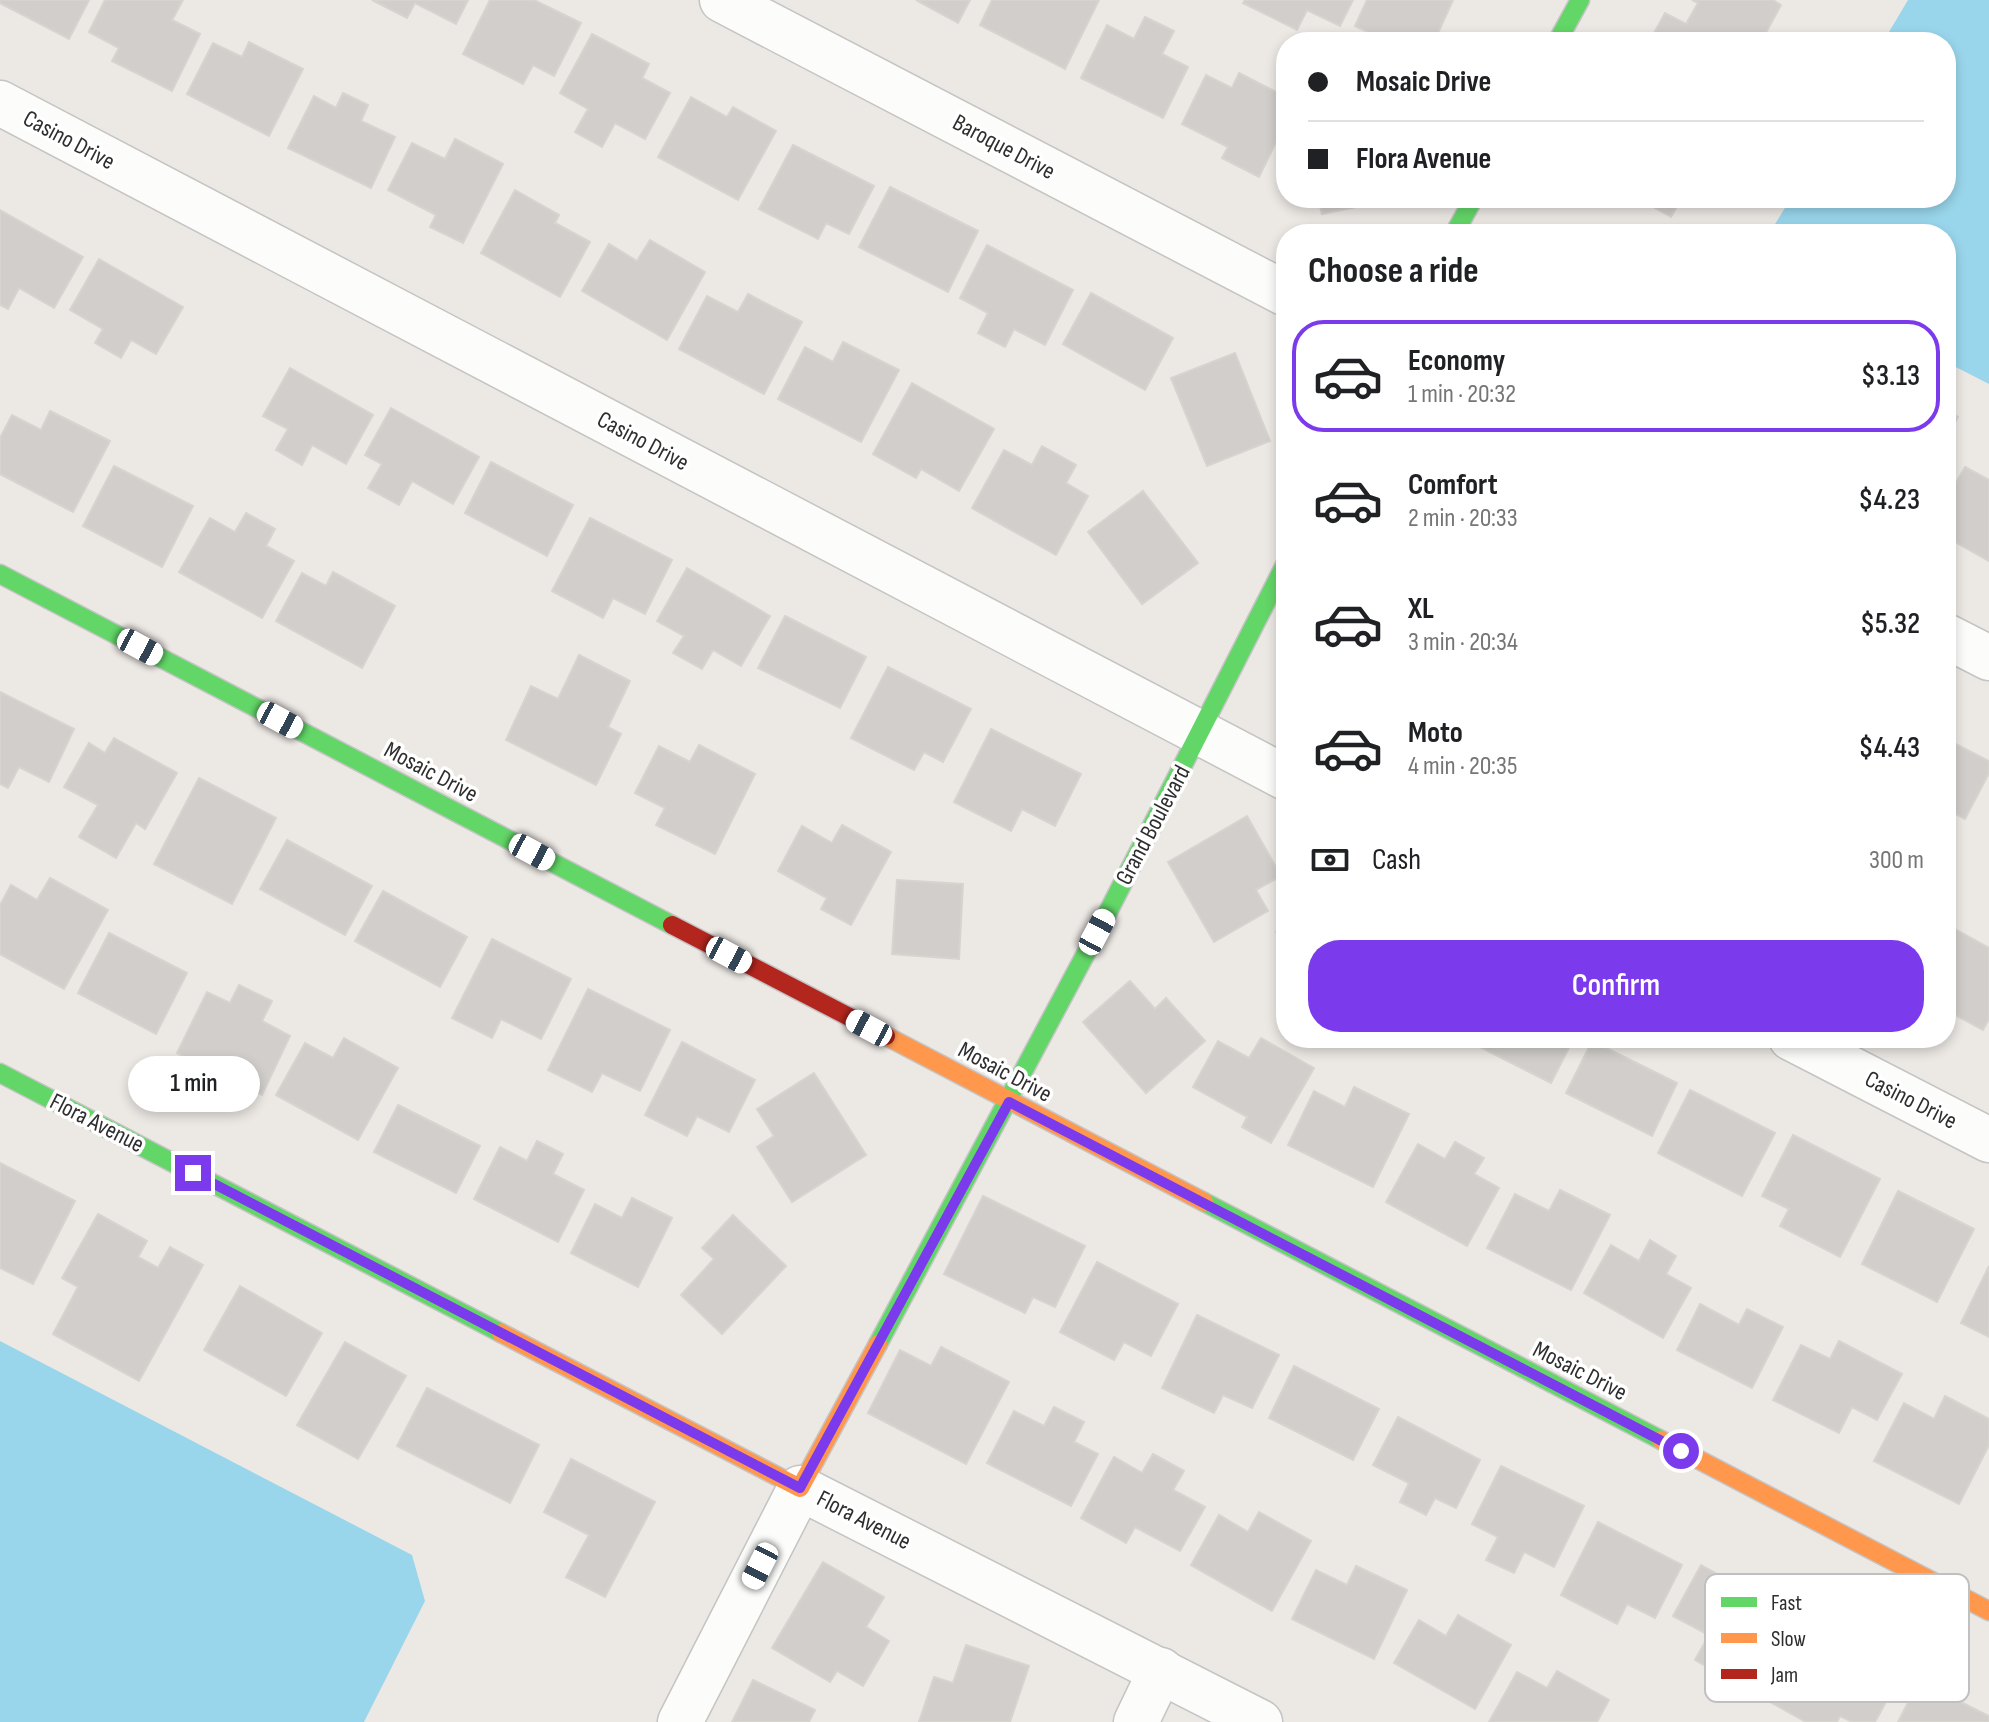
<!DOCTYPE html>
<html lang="en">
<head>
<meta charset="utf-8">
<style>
  :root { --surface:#fff; --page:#f6f6f6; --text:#202124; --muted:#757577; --line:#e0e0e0; --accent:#7c3aed }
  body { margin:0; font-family:"Sofia Sans Condensed",sans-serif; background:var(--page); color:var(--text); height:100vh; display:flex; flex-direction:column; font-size:30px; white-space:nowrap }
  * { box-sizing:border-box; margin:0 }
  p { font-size:26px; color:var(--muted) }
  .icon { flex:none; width:44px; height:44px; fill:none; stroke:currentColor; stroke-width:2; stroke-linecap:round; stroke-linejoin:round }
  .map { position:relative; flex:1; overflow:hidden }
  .sheet { position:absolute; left:1276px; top:224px; width:680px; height:824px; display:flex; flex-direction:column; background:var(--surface); border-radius:32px; box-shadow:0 4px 12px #0003 }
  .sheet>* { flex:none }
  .hud { position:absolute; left:1276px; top:32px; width:680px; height:176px; border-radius:32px; box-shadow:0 4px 12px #0003; display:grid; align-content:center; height:176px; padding:0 32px; background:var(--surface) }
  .end { position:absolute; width:36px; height:36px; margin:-18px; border:10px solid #7c3aed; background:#fff; box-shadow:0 0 0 4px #fff }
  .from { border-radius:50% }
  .bubble { position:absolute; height:56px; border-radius:28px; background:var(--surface); box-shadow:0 4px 12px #0003; font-size:26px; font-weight:600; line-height:56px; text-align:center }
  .car { position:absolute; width:24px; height:48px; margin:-24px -12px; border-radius:10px; box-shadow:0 0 6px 2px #0007; background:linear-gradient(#fff 24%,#345 0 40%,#fff 0 76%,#345 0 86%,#fff 0) }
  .hud b { display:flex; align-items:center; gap:28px; height:76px; font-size:30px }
  .hud b+b { border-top:2px solid var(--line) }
  .hud i { width:20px; height:20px; background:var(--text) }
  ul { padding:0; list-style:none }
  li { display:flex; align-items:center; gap:24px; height:112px; margin:0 16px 12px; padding:0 16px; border:4px solid transparent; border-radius:32px }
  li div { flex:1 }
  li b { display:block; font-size:30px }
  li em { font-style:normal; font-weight:600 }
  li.on { border-color:var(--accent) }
  li>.icon { width:72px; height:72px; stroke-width:1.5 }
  h2 { padding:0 32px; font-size:36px; line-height:96px }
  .pay { display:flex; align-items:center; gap:20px; height:88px; padding:0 32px; font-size:30px }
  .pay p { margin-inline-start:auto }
  .button { display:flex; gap:16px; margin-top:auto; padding:16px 32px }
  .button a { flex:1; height:92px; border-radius:32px; background:var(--accent); color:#fff; font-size:32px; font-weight:600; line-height:92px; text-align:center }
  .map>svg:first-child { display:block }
  .water { fill:#99d6ec }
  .building { fill:#d1cecb; stroke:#d7d4d0; stroke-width:2 }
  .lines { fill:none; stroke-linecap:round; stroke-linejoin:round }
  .street-casing { stroke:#c5c4c5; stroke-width:47 }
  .fast-casing { stroke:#c5c4c5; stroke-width:21 }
  .slow-casing { stroke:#c5c4c5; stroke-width:21 }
  .jam-casing { stroke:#c5c4c5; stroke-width:21 }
  .street { stroke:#fcfcfb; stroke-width:44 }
  .fast { stroke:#63d668; stroke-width:18 }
  .slow { stroke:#ff974d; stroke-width:18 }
  .jam { stroke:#b3261e; stroke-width:18 }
  .route { stroke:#7c3aed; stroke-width:10 }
  .labels { text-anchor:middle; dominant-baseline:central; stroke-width:7; stroke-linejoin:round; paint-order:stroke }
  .street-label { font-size:24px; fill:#2e2e2e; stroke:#fff }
  .key { fill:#fff; stroke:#c0c0c0; stroke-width:2 }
  .key-label { font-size:22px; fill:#2e2e2e }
</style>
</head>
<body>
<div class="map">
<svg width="1989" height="1722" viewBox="0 0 1989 1722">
  <rect width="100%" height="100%" fill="#ece8e4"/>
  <g class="water">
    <polygon points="1908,0 1989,0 1989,384 1946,362 1946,234 1769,234 1791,198 1946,198 1946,42 1883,42"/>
    <polygon points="0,1341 412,1555 425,1601 364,1722 0,1722"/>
  </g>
  <g class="building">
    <polygon points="0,0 89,0 69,39 0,3"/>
    <polygon points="105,0 183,0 172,20 200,34 172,91 112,61 119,48 89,32"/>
    <polygon points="372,0 468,0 456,24 415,3 407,18"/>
    <polygon points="490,0 534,0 581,23 554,76 533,65 523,84 463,54"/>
    <polygon points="916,0 970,0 958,23"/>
    <polygon points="992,0 1099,0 1065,69 980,25"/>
    <polygon points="1245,0 1353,0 1340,26 1307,10 1297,30 1243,3"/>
    <polygon points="1367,0 1453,0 1434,42 1380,42 1381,38 1355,26"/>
    <polygon points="1692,0 1773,0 1781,5 1761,42 1649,42 1665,13 1686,24 1698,3"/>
    <polygon points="1145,17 1174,31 1162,54 1188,67 1163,118 1081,78 1107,25 1134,39"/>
    <polygon points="592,34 649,64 642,78 670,93 645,139 615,123 602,147 575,132 588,109 560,93"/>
    <polygon points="249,42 303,69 269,136 187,94 213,43 242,57"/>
    <polygon points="1239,73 1286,97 1286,122 1259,177 1222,158 1228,147 1182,124 1206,75 1232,88"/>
    <polygon points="343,93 368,105 361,121 395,137 371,188 288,148 314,96 336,108"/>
    <polygon points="691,97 727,117 733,107 776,131 738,200 658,157"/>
    <polygon points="455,139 503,164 463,243 430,227 436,215 388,190 412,143 445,159"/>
    <polygon points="793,145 874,186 849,234 826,223 818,239 759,209"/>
    <polygon points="890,187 978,231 948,292 859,247"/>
    <polygon points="515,190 559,215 555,223 590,242 560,297 481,253"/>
    <polygon points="1318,198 1395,198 1395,199 1322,214"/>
    <polygon points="1637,198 1682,198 1671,217"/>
    <polygon points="0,210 83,257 54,308 19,288 8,309 0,305"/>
    <polygon points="650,240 705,272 667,340 582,291 609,244 637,261"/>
    <polygon points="987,245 1073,290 1045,345 1014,329 1005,347 978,333 988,313 960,298"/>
    <polygon points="99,259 183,307 156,354 131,340 121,358 95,343 103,329 70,310"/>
    <polygon points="1091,293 1173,338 1145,390 1063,344"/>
    <polygon points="748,294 802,322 764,394 679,349 707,296 738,312"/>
    <polygon points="843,342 899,370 861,442 778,399 805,347 833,362"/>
    <polygon points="1235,353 1270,441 1207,466 1171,378"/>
    <polygon points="290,368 373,415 346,464 312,445 302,465 276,450 288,429 263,416"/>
    <polygon points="912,383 994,429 959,491 921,469 916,478 873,454"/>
    <polygon points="391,408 479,457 453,504 412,481 399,505 368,488 382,464 365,455"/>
    <polygon points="50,411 110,441 73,512 0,474 0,438 12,415 41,430"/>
    <polygon points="1946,411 1958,417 1946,439"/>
    <polygon points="1042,446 1076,465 1066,483 1088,496 1056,555 972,508 1004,450 1032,465"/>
    <polygon points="491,462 573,505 547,556 465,513"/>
    <polygon points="114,466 193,506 162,567 83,526"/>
    <polygon points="1965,467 1989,480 1989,561 1946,537 1946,500"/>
    <polygon points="1143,491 1198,563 1142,604 1088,532"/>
    <polygon points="246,513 275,529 266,546 294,561 262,618 179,572 210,518 235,532"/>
    <polygon points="590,518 672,560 645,614 613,598 603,618 552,591"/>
    <polygon points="687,568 770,616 741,666 713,650 702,669 673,653 684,636 657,621"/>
    <polygon points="333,572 395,606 362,668 276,621 302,573 326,586"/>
    <polygon points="785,616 866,657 840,708 758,668"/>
    <polygon points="579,655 630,681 608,727 621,734 596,785 506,740 531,686 558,699"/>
    <polygon points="888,667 971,709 943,762 924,752 914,770 851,738"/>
    <polygon points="0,692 74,729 49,782 19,767 8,788 0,784"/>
    <polygon points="991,729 1081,774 1055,826 1022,809 1011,831 954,802"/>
    <polygon points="114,738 177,773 145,829 136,823 116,858 79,837 98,805 64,787 89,743 105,753"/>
    <polygon points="1946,739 1989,761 1989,773 1965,819 1946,809"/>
    <polygon points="699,745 755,774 715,854 656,825 665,808 635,793 659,746 690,762"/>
    <polygon points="199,778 276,818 232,904 154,864"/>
    <polygon points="1247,816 1281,876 1256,890 1268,911 1214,942 1168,862"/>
    <polygon points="842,825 891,852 851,925 821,909 827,898 778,871 802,826 832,843"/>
    <polygon points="287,840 372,886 345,935 260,889"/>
    <polygon points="50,878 108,910 64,989 0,954 0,905 11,885 37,900"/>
    <polygon points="897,880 963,884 959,959 892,954"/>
    <polygon points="383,891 467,937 440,987 355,941"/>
    <polygon points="1286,915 1286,938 1276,932"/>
    <polygon points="1946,924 1989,948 1989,1019 1983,1030 1946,1010"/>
    <polygon points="109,933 187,973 156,1034 78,993"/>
    <polygon points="492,939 571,979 541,1039 501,1019 492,1038 452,1018"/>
    <polygon points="1130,981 1155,1009 1166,998 1205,1041 1146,1093 1083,1022"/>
    <polygon points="239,985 272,1001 262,1021 290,1036 262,1095 177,1053 207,992 230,1003"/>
    <polygon points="588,989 670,1030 640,1091 602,1073 592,1092 548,1070"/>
    <polygon points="344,1038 398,1068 358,1140 276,1095 305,1043 333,1058"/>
    <polygon points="1261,1038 1314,1068 1271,1143 1242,1127 1247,1117 1193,1087 1218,1041 1249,1058"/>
    <polygon points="1469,1038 1574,1038 1551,1083 1468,1041"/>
    <polygon points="1592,1041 1677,1083 1652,1136 1566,1093"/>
    <polygon points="682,1042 755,1080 729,1132 697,1116 687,1136 645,1115"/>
    <polygon points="814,1073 866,1155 792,1202 757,1147 774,1136 757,1109"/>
    <polygon points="1354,1087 1409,1114 1373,1187 1288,1145 1314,1091 1345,1107"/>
    <polygon points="1690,1090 1775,1133 1742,1196 1658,1153"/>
    <polygon points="398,1105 480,1146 456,1193 374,1152"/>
    <polygon points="1793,1135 1880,1179 1840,1257 1780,1226 1789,1209 1762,1196"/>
    <polygon points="537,1141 563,1154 553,1174 584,1190 558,1242 474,1199 500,1147 527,1161"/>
    <polygon points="1455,1142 1484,1158 1474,1174 1499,1188 1467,1246 1386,1202 1418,1144 1445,1159"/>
    <polygon points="0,1163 75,1201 33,1284 0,1268"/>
    <polygon points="1560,1190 1610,1215 1571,1290 1487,1248 1515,1194 1549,1211"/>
    <polygon points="1898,1191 1974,1229 1937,1302 1862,1264"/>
    <polygon points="983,1196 1085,1246 1055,1307 1033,1297 1025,1313 944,1274"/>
    <polygon points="632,1198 672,1218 638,1287 571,1253 595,1204 622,1218"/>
    <polygon points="98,1214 147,1241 138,1257 158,1268 170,1247 203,1265 139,1381 53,1334 78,1287 62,1278"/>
    <polygon points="733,1215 786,1266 722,1334 681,1295 714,1259 702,1248"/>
    <polygon points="1650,1240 1676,1256 1666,1274 1691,1288 1663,1338 1584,1293 1611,1245 1639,1261"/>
    <polygon points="1097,1262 1178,1304 1151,1356 1124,1342 1114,1360 1060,1332"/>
    <polygon points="1989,1266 1989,1337 1961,1323"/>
    <polygon points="240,1286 322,1333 286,1396 204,1350"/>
    <polygon points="1700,1304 1739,1325 1747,1309 1783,1327 1752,1388 1677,1350"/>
    <polygon points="1197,1315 1279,1355 1252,1408 1223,1395 1214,1413 1162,1388"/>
    <polygon points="1839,1341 1902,1374 1877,1420 1852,1407 1839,1433 1773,1400 1801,1345 1830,1359"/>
    <polygon points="345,1342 406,1376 358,1459 297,1425"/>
    <polygon points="941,1347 1009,1382 966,1464 868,1413 900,1350 931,1366"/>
    <polygon points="1294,1366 1379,1409 1353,1460 1269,1418"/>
    <polygon points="427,1388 539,1445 510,1503 397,1446"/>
    <polygon points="1945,1396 1989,1419 1989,1445 1959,1504 1874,1461 1904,1403 1934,1419"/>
    <polygon points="1054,1407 1084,1422 1074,1442 1098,1454 1071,1506 987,1463 1014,1411 1044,1426"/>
    <polygon points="1398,1417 1480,1460 1456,1508 1435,1498 1426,1515 1400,1502 1409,1483 1373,1465"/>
    <polygon points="1153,1454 1184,1471 1173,1490 1205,1507 1180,1551 1135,1527 1126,1543 1081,1518 1114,1457 1142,1473"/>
    <polygon points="571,1459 655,1502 605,1597 566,1577 589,1535 544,1512"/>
    <polygon points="1501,1466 1584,1506 1554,1567 1524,1552 1514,1573 1486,1560 1498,1537 1472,1524"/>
    <polygon points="1259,1512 1311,1541 1272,1611 1191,1565 1219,1515 1248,1532"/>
    <polygon points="1598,1522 1682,1565 1655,1618 1627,1604 1617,1624 1561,1595"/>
    <polygon points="823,1562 884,1597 866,1627 889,1641 863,1686 837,1671 830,1682 772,1648"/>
    <polygon points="1701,1565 1800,1620 1768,1678 1740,1663 1731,1681 1695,1660 1709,1635 1673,1616"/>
    <polygon points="1356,1566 1407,1590 1374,1659 1292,1619 1316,1570 1347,1585"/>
    <polygon points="1458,1615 1511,1645 1475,1709 1394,1663 1419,1620 1446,1636"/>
    <polygon points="1816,1625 1902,1673 1875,1722 1852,1722 1840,1716 1837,1722 1806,1722 1772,1703"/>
    <polygon points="966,1645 1029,1666 1010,1722 919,1722 934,1677 953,1683"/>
    <polygon points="1557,1671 1609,1700 1597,1722 1489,1722 1517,1672 1547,1688"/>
    <polygon points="753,1680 815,1710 809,1722 732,1722"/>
    <polygon points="1919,1681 1989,1716 1989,1722 1898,1722"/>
  </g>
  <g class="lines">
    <g class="street-casing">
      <g id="street">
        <polyline points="722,0 1286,294"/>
        <polyline points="0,103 1286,778"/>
        <polyline points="1946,636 1989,658"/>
        <polyline points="1791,1038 1989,1140"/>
        <polyline points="680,1722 800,1488 1260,1722"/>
        <polyline points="1136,1722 1161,1670"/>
      </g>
    </g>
    <g class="fast-casing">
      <g id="fast">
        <polyline points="1557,42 1580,0"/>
        <polyline points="1454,234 1474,198"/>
        <polyline points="0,574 672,925"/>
        <polyline points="0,1073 501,1333"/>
        <polyline points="1204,1202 1661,1440"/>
        <polyline points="878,1344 1108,912 1286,563"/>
      </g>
    </g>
    <g class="slow-casing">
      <g id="slow">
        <polyline points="886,1036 1204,1202"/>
        <polyline points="501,1333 800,1488 878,1344"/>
        <polyline points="1661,1440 1989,1611"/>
      </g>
    </g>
    <g class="jam-casing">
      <polyline id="jam" points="672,925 886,1036"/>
    </g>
    <use href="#street" class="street"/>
    <use href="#fast" class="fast"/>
    <use href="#slow" class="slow"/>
    <use href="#jam" class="jam"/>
  </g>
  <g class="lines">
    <polyline class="route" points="193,1173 800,1488 1009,1102 1681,1451"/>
  </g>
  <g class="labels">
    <g class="street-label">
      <text transform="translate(69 140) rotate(28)">Casino Drive</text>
      <text transform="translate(1004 147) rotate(28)">Baroque Drive</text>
      <text transform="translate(643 441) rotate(28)">Casino Drive</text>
      <text transform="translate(431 772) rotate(28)">Mosaic Drive</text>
      <text transform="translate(1153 825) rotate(-62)">Grand Boulevard</text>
      <text transform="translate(1005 1072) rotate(28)">Mosaic Drive</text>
      <text transform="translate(1911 1100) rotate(27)">Casino Drive</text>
      <text transform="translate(97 1123) rotate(27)">Flora Avenue</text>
      <text transform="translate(1580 1371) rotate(27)">Mosaic Drive</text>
      <text transform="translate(864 1520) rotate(27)">Flora Avenue</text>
    </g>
  </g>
  <rect x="1705" y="1574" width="264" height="128" rx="12" class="key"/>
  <rect x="1721" y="1597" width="36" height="10" fill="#63d668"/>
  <rect x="1721" y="1633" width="36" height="10" fill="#ff974d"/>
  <rect x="1721" y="1669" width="36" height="10" fill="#b3261e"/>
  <g class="key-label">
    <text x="1771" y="1610">Fast</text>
    <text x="1771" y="1646">Slow</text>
    <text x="1771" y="1682">Jam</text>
  </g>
</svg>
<i class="end from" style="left:1681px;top:1451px"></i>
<i class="end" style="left:193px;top:1173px"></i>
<div class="bubble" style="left:128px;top:1056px;width:132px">1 min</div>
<i class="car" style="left:140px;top:647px;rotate:118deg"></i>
<i class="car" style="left:280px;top:720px;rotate:118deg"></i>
<i class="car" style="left:532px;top:852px;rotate:118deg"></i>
<i class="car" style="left:1097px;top:932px;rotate:28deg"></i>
<i class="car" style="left:729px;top:955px;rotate:118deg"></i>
<i class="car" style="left:869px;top:1028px;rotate:298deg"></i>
<i class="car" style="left:760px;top:1566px;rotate:207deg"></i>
<div class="hud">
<b><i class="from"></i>Mosaic Drive</b>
<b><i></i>Flora Avenue</b>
</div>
<section class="sheet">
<h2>Choose a ride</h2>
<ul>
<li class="on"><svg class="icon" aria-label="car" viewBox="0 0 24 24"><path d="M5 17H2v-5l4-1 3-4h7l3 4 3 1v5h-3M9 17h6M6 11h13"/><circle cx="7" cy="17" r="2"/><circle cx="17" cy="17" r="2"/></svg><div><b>Economy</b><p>1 min · 20:32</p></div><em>$3.13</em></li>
<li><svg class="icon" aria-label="car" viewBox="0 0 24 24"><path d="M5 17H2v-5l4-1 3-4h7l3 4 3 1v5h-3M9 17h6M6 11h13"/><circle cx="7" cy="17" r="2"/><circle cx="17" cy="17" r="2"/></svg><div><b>Comfort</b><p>2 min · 20:33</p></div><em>$4.23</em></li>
<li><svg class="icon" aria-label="car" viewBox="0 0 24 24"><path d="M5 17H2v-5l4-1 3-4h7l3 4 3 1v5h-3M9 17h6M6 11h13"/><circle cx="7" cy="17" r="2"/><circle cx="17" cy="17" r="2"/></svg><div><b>XL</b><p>3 min · 20:34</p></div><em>$5.32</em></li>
<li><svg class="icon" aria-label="car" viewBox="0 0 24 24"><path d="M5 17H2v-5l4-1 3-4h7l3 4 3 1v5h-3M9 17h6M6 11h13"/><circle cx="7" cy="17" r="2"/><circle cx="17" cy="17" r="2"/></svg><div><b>Moto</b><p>4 min · 20:35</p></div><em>$4.43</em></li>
</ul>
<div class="pay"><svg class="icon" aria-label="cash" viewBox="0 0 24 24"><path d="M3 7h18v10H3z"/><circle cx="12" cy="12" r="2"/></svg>Cash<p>300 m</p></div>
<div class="button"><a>Confirm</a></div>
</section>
</div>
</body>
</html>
